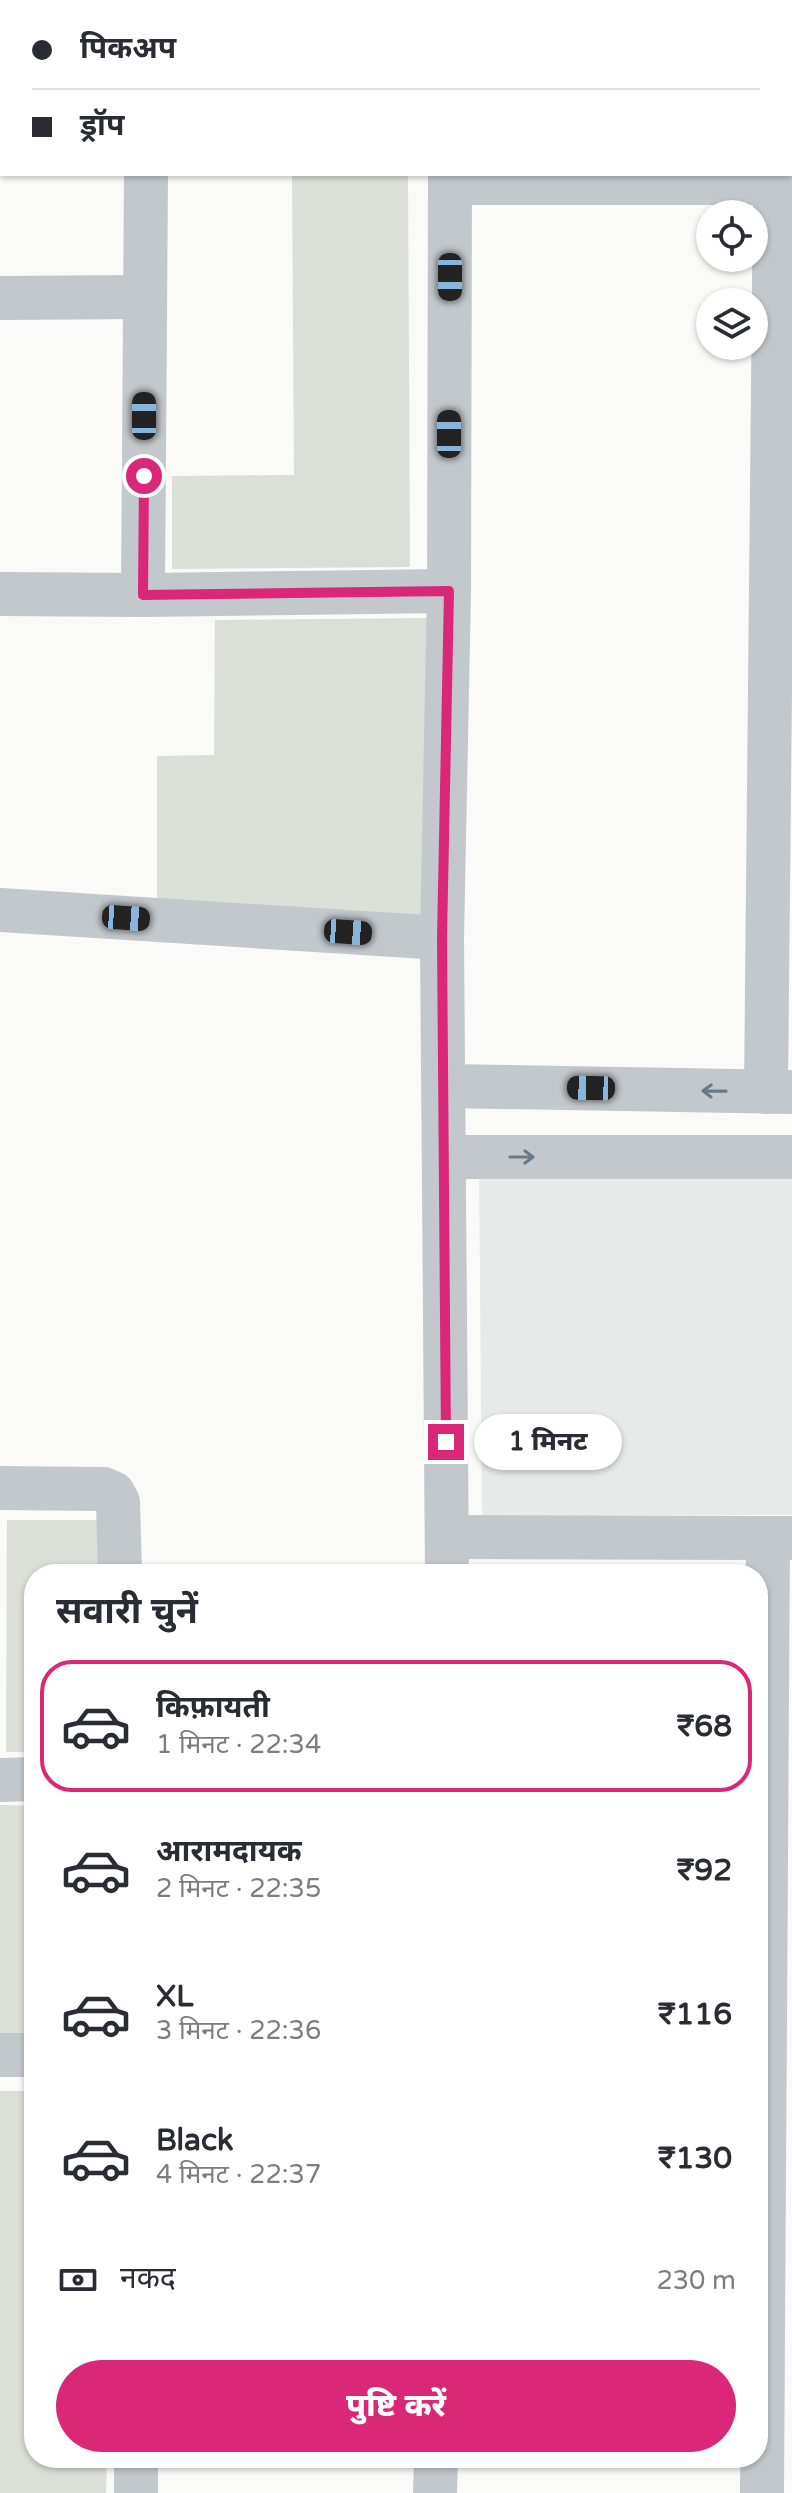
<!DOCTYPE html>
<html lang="hi">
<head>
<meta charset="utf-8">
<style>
  :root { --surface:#fff; --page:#f2f2f3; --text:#2b2b33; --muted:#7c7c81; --line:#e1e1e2; --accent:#db2777 }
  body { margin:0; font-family:"Varela Round","Noto Sans Devanagari",sans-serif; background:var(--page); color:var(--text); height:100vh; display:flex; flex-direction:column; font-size:30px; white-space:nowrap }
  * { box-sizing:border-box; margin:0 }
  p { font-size:26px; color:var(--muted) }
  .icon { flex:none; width:44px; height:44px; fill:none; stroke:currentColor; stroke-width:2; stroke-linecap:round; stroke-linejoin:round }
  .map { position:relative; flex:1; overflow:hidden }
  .panel { position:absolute; left:24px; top:1564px; width:744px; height:904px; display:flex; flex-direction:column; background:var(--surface); border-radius:32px; box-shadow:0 2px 6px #0004 }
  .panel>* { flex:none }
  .banner { position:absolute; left:0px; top:0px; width:792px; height:176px; box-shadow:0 2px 6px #0004; display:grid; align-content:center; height:176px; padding:0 32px; background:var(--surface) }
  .buttons { position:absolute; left:696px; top:200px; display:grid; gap:16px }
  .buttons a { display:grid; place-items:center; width:72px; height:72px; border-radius:50%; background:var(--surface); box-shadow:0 2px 6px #0004; font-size:40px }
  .end { position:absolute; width:36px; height:36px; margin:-18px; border:10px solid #db2777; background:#fff; box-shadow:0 0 0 4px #fff }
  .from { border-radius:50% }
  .bubble { position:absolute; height:56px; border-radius:28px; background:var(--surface); box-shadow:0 2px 6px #0004; font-size:26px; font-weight:800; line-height:56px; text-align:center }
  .car { position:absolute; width:24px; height:48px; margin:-24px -12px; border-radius:10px; box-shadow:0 0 6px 2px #0007; background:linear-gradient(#222 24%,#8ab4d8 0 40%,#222 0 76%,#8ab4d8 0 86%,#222 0) }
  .banner b { display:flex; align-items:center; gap:28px; height:76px; font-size:30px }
  .banner b+b { border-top:2px solid var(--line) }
  .banner i { width:20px; height:20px; background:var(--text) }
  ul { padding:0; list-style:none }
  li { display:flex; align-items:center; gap:24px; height:132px; margin:0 16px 12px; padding:0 16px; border:4px solid transparent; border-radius:32px }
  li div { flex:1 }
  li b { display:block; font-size:30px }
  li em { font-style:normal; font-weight:800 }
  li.active { border-color:var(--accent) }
  li>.icon { width:72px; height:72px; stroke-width:1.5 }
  h2 { padding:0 32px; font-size:36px; line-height:96px }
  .pay { display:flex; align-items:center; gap:20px; height:88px; padding:0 32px; font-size:30px }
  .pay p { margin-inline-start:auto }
  .button { display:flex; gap:16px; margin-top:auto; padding:16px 32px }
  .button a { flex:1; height:92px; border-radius:48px; background:var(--accent); color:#fff; font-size:32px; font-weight:800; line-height:92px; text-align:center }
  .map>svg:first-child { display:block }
  .built { fill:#e8e9e9 }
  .green { fill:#dadfd7 }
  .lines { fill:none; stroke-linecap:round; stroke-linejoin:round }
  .minor { stroke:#c3c8cc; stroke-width:44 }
  .oneway { stroke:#6a7a87 }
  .route { stroke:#db2777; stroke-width:10 }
</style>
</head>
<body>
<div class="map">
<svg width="792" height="2493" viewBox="0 0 792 2493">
  <rect width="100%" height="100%" fill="#fafaf8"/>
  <polygon class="built" points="479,1165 792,1168 792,1515 482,1516"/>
  <g class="green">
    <polygon points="292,174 408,174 410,567 172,569 172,476 294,475"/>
    <polygon points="428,618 424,922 157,903 157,756 214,755 215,620"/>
    <polygon points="7,1520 119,1520 119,1574 34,1574 34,1752 6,1752"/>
    <polygon points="0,1805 34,1806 34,2038 0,2038"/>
    <polygon points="0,2091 34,2091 34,2458 107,2458 106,2493 0,2493"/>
  </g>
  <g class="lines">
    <g class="minor">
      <polyline points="448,0 448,2"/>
      <polyline points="147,2 147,0"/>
      <polyline points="0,8 2,8"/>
      <polyline points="450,183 792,183"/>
      <polyline points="0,298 145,297"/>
      <polyline points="0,594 143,595 449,591"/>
      <polyline points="143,595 146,174"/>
      <polyline points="0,910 442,938"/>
      <polyline points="445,1086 792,1092"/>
      <polyline points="766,1092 775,183"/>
      <polyline points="444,1157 792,1157"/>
      <polyline points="0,1488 104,1489 113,1493 118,1502 120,1574"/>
      <polyline points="447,1537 792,1538"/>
      <polyline points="447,1574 442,938 449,591 450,174"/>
      <polyline points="0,1780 34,1779"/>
      <polyline points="0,2055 34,2055"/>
      <polyline points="136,2493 136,2458"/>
      <polyline points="435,2493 436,2458"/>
      <polyline points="762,2493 768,1538"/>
    </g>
  </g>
  <defs><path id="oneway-shaft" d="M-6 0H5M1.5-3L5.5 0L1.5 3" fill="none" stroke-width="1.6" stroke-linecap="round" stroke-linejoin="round" transform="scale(2)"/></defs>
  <g class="oneway">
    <use href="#oneway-shaft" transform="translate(714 1091) rotate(-179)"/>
    <use href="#oneway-shaft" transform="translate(522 1157)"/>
  </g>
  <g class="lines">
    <polyline class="route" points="144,476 143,595 449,591 442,938 446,1442"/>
  </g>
</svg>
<div class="buttons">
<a><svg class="icon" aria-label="locate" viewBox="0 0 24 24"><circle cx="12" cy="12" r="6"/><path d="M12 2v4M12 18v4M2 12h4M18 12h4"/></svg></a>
<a><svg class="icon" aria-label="layers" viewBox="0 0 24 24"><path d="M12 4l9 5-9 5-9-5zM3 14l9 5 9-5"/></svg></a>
</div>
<i class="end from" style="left:144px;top:476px"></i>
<i class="end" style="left:446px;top:1442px"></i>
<div class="bubble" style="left:474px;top:1414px;width:148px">1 मिनट</div>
<i class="car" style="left:450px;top:277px;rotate:180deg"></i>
<i class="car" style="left:144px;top:416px;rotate:0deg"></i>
<i class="car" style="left:449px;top:434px;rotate:0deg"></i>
<i class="car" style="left:126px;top:918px;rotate:94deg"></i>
<i class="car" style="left:348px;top:932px;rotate:94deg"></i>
<i class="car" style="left:591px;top:1088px;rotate:271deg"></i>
<div class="banner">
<b><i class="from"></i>पिकअप</b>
<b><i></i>ड्रॉप</b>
</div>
<section class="panel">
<h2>सवारी चुनें</h2>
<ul>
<li class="active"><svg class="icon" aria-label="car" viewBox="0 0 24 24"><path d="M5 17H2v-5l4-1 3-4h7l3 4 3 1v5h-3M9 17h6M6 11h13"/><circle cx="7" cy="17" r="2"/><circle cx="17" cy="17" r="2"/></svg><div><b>किफ़ायती</b><p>1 मिनट · 22:34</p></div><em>₹68</em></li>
<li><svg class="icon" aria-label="car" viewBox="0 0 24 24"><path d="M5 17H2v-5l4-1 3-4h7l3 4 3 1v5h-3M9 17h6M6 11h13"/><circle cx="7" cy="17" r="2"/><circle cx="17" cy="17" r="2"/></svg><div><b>आरामदायक</b><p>2 मिनट · 22:35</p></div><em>₹92</em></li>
<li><svg class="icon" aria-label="car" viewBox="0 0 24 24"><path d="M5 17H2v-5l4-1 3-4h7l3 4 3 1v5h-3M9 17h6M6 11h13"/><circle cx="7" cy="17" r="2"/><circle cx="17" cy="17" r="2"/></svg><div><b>XL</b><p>3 मिनट · 22:36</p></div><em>₹116</em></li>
<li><svg class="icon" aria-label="car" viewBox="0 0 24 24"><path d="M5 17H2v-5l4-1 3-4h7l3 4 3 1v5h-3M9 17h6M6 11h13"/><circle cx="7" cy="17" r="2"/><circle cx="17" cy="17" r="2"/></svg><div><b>Black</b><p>4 मिनट · 22:37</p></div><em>₹130</em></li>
</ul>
<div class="pay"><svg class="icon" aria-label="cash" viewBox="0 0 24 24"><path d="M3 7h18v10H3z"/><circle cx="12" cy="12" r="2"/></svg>नकद<p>230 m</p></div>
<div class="button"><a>पुष्टि करें</a></div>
</section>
</div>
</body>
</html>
